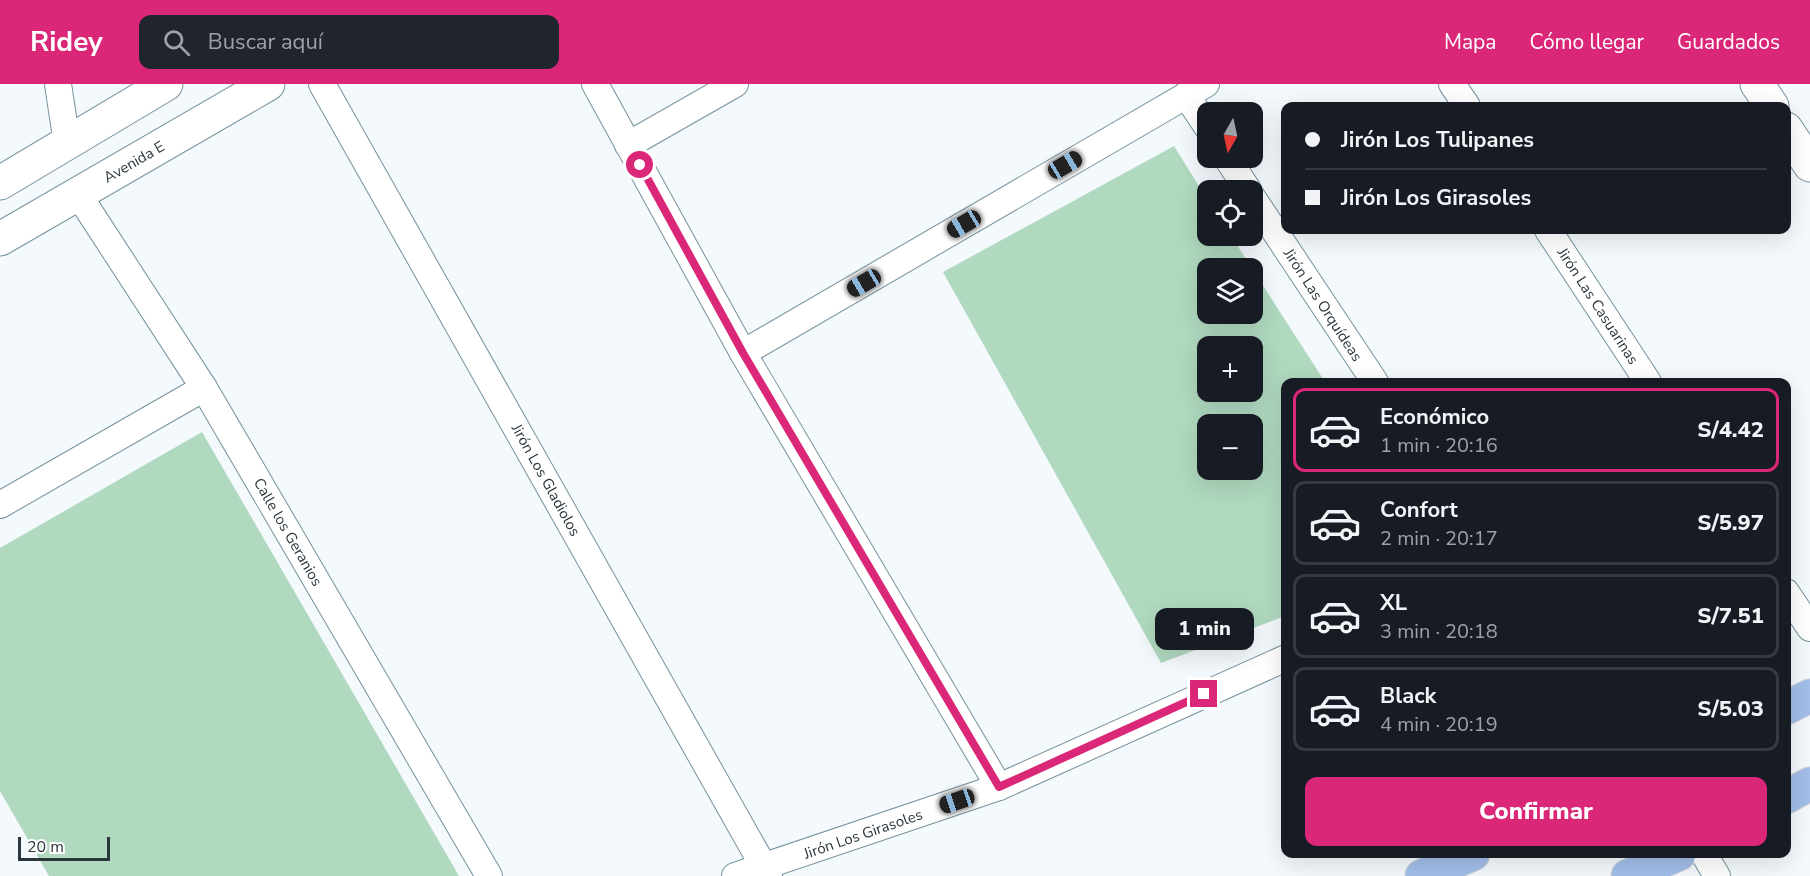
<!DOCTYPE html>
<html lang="es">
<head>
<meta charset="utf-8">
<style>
  :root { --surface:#171b24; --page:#20242c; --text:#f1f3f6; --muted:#9ea1a6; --line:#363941; --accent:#db2777 }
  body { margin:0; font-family:"Nunito Sans",sans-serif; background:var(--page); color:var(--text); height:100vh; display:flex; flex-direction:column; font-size:22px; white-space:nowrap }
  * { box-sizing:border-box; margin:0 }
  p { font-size:20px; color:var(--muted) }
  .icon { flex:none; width:33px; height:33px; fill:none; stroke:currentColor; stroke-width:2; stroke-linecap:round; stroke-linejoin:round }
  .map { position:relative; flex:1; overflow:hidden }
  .panel { position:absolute; left:1281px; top:294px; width:510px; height:480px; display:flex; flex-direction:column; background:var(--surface); border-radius:12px; box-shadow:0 6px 24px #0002 }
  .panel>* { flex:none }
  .guide { position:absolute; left:1281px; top:18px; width:510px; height:132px; border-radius:12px; box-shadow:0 6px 24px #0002; display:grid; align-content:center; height:132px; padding:0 24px; background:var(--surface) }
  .needle { width:39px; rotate:189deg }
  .tools { position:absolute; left:1197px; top:18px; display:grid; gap:12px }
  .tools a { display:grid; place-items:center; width:66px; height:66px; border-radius:12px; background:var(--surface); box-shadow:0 6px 24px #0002; font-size:30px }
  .scale { position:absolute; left:18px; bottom:15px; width:92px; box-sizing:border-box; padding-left:6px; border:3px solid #2a363c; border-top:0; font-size:16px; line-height:21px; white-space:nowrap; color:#2a363c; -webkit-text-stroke:4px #fff; paint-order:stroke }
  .end { position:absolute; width:27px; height:27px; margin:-14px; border:8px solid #db2777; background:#fff; box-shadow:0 0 0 3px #fff }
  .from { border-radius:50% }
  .bubble { position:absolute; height:42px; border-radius:12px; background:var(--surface); box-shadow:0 6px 24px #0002; font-size:20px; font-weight:800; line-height:42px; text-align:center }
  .car { position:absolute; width:18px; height:36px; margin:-18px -9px; border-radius:8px; box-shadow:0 0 4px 2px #0007; background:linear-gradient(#222 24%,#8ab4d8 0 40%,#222 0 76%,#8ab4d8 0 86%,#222 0) }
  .guide b { display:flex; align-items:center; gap:21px; height:57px; font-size:22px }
  .guide b+b { border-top:2px solid var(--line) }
  .guide i { width:15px; height:15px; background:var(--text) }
  ul { padding:10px 0 0; list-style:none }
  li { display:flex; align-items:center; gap:18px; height:84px; margin:0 12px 9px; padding:0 12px; border:3px solid var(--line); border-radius:12px }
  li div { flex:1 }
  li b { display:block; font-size:22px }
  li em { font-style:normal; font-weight:800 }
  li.on { border-color:var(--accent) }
  li>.icon { width:54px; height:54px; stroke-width:1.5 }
  .primary-button { display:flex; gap:12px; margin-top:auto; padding:12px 24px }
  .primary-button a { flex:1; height:69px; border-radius:12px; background:var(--accent); color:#fff; font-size:24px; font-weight:800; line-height:69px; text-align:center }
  header { display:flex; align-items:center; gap:36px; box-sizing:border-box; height:84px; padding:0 30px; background:var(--accent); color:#fff }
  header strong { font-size:28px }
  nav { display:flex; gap:33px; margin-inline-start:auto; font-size:21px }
  .search { width:420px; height:54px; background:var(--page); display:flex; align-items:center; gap:15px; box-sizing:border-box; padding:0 21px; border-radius:12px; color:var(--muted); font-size:22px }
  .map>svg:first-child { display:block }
  .green { fill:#b0d9bf; fill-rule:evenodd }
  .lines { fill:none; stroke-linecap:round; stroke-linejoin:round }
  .street-casing { stroke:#75929e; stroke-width:28 }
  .secondary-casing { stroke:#75929e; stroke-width:35 }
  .primary-casing { stroke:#d0d3d4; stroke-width:35 }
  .street { stroke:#fff; stroke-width:26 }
  .secondary { stroke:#fff; stroke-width:33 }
  .primary { stroke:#a2bee9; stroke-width:33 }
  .route { stroke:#db2777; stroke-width:8 }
  .labels { text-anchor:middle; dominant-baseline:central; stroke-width:4.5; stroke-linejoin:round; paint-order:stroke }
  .street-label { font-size:15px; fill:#2a363c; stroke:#fff }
</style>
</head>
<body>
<header>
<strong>Ridey</strong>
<div class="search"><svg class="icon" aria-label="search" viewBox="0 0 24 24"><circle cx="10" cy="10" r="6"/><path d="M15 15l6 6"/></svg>Buscar aquí</div>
<nav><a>Mapa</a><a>Cómo llegar</a><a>Guardados</a></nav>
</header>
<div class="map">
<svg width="1810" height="792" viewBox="0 0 1810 792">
  <rect width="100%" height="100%" fill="#f3f9fc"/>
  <g class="green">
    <path d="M1174 62 1207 115 1208 152H1231L1252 184H1208V230H1252L1253 186 1325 298H1286L1285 532 1161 579 943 188ZM1208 262H1252V308H1208ZM1208 340H1252V386H1208Z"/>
    <polygon points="202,348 459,792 49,792 0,707 0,464"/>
  </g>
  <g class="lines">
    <g class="street-casing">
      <g id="street">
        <polyline points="58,0 67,60"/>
        <polyline points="322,0 769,792"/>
        <polyline points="595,0 743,269 999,703"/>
        <polyline points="1452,0 1467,22"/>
        <polyline points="1186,11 1208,44"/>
        <polyline points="628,61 735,0"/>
        <polyline points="1227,74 1248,106"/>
        <polyline points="78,110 204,304 489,792"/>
        <polyline points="1252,113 1375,298"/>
        <polyline points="1548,146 1648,298"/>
        <polyline points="743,269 1206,0"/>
        <polyline points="0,421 204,304"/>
        <polyline points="1786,508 1810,544"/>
        <polyline points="1704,770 1717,792"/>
        <polyline points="735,792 999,703 1286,574"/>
      </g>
    </g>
    <g class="secondary-casing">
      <g id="secondary">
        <polyline points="1757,0 1772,22"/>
        <polyline points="1786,45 1810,81"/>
        <polyline points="0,99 166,0"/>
        <polyline points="0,155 268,0"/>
      </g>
    </g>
    <g class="primary-casing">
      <g id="primary">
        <polyline points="1786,624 1810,612"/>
        <polyline points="1786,713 1810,700"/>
        <polyline points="1422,792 1473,770"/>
        <polyline points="1628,792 1679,770"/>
      </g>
    </g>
    <use href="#street" class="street"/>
    <use href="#secondary" class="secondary"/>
    <use href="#primary" class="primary"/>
  </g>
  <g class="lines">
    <polyline class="route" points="640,81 743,269 999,703 1204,610"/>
  </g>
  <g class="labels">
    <g class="street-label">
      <text transform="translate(134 78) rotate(-30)">Avenida E</text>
      <text transform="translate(1323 221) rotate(57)">Jirón Las Orquídeas</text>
      <text transform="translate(1598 222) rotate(57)">Jirón Las Casuarinas</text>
      <text transform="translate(546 396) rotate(61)">Jirón Los Gladiolos</text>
      <text transform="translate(288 448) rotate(60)">Calle los Geranios</text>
      <text transform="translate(863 750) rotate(-19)">Jirón Los Girasoles</text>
    </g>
  </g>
</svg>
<div class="tools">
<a><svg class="needle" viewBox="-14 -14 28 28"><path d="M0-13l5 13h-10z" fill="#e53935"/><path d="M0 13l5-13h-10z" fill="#9ea1a6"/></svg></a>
<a><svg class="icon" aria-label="locate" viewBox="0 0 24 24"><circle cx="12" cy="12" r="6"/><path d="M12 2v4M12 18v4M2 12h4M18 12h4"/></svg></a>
<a><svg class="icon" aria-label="layers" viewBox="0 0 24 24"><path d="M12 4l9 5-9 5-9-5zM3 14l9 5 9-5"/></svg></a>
<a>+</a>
<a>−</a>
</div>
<div class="scale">20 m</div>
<i class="end from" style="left:640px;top:81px"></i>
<i class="end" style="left:1204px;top:610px"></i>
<div class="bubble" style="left:1155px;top:524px;width:99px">1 min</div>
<i class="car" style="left:1065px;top:81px;rotate:60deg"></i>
<i class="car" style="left:964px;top:140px;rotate:240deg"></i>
<i class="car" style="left:864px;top:199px;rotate:240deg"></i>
<i class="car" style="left:957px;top:717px;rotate:251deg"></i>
<div class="guide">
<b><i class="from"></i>Jirón Los Tulipanes</b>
<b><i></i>Jirón Los Girasoles</b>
</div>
<section class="panel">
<ul>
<li class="on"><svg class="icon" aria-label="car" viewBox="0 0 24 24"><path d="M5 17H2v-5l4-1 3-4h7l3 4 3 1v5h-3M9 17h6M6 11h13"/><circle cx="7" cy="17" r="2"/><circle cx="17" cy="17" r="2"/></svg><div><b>Económico</b><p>1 min · 20:16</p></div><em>S/4.42</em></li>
<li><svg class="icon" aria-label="car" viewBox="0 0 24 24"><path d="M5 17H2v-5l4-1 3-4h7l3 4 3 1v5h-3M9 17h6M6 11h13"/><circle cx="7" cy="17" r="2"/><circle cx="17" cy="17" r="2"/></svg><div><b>Confort</b><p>2 min · 20:17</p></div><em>S/5.97</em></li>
<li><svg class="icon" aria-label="car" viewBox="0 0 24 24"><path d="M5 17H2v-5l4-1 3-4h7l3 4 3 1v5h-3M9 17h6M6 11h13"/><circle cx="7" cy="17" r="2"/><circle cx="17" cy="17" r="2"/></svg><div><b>XL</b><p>3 min · 20:18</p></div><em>S/7.51</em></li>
<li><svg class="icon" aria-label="car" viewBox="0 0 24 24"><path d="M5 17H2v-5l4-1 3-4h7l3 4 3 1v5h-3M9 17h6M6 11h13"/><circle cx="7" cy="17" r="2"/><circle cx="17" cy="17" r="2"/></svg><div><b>Black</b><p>4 min · 20:19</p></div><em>S/5.03</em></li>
</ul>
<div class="primary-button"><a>Confirmar</a></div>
</section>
</div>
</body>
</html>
